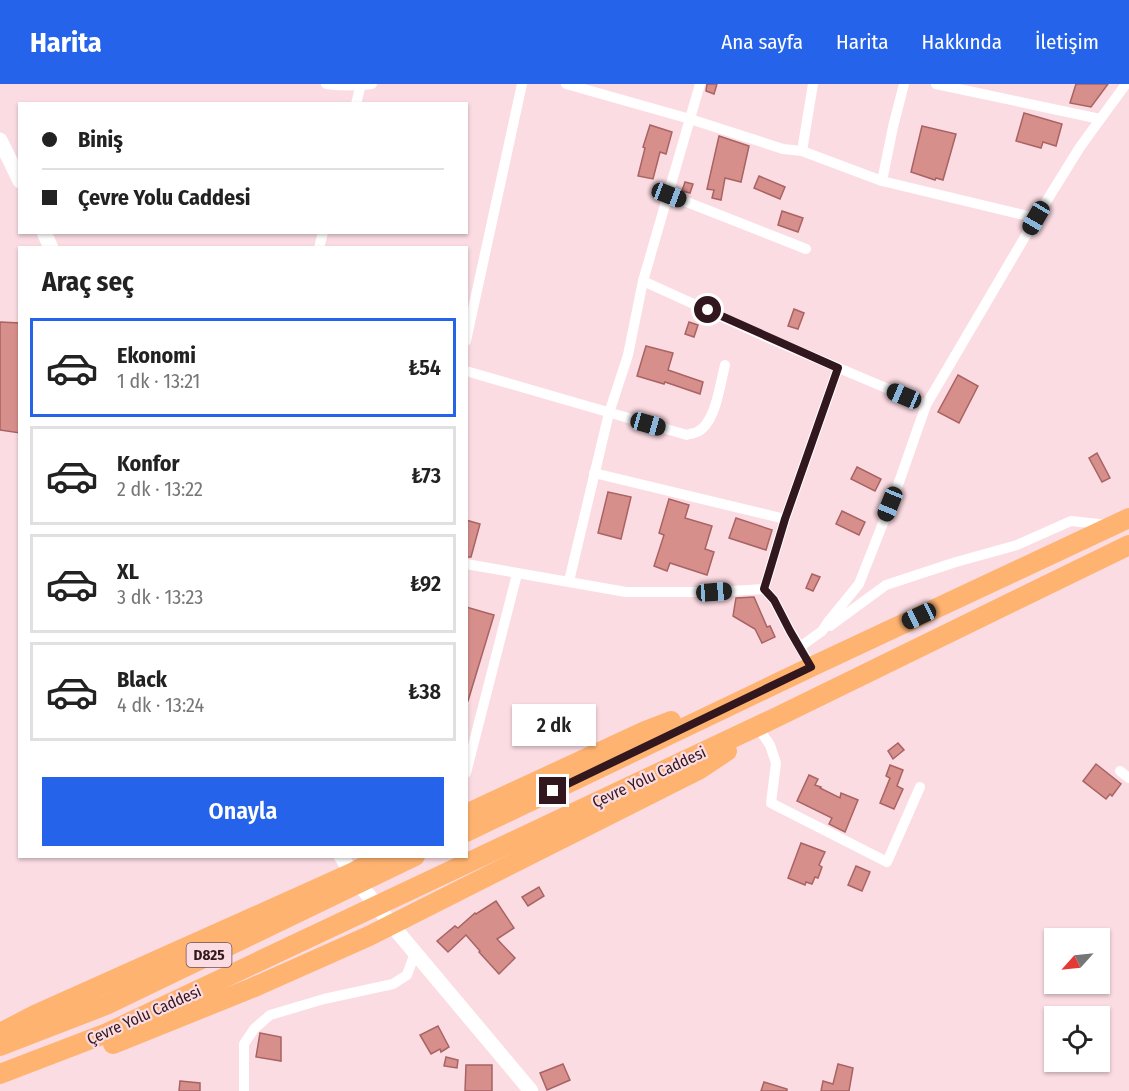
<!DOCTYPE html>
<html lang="tr">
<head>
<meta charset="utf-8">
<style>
  :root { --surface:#fff; --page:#f2f2f2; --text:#222; --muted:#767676; --line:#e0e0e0; --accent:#2563eb }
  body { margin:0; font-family:"Fira Sans Condensed",sans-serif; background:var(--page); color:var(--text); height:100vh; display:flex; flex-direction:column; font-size:22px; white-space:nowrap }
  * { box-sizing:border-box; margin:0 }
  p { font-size:20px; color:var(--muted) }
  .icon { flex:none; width:33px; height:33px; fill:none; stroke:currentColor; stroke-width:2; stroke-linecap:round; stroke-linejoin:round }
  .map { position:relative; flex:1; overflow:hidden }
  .panel { position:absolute; left:18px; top:162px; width:450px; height:612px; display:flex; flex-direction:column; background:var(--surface); border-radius:0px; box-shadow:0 2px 4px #0004 }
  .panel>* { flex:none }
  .guide { position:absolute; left:18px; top:18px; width:450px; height:132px; border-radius:0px; box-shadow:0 2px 4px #0004; display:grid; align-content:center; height:132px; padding:0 24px; background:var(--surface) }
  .needle { width:39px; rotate:243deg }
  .buttons { position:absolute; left:1044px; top:844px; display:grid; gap:12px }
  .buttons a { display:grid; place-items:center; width:66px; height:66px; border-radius:0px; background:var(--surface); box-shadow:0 2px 4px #0004; font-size:30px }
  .end { position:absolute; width:27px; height:27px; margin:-14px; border:8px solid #32171f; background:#fff; box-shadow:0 0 0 3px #fff }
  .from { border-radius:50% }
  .bubble { position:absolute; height:42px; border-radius:0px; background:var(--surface); box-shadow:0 2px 4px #0004; font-size:20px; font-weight:600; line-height:42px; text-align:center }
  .car { position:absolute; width:18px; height:36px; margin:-18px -9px; border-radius:8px; box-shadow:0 0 4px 2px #0007; background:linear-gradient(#222 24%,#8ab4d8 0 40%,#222 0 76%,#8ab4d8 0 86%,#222 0) }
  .guide b { display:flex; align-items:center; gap:21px; height:57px; font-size:22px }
  .guide b+b { border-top:2px solid var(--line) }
  .guide i { width:15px; height:15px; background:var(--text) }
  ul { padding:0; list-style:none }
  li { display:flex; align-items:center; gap:18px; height:99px; margin:0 12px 9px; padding:0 12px; border:3px solid var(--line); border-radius:0px }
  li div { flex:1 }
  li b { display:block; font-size:22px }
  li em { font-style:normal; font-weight:600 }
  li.active { border-color:var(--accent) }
  li>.icon { width:54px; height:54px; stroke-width:1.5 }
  h2 { padding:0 24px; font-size:27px; line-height:72px }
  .action { display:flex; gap:12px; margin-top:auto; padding:12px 24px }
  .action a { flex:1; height:69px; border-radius:0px; background:var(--accent); color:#fff; font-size:24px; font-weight:600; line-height:69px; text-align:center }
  header { display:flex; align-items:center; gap:36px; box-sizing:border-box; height:84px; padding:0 30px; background:var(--accent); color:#fff }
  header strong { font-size:28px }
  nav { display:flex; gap:33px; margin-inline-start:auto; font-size:21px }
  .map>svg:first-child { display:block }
  .building { fill:#d78f8c; stroke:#a86362; stroke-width:1.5 }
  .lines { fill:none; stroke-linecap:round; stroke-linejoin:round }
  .street { stroke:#fff; stroke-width:10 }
  .secondary { stroke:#fff; stroke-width:15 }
  .highway { stroke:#ffb370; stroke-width:20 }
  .route { stroke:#32171f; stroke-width:8 }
  .labels { text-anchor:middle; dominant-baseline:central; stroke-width:4.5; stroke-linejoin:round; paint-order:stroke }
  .shield { fill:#fbdce3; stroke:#6e525a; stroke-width:1.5 }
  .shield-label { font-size:15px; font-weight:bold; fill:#32171f }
  .street-label { font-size:16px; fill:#32171f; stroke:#fbdce3 }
</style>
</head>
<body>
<header>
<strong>Harita</strong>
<nav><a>Ana sayfa</a><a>Harita</a><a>Hakkında</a><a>İletişim</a></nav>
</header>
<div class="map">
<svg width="1129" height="1007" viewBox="0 0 1129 1007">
  <rect width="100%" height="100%" fill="#fbdce3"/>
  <g class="building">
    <polygon points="707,0 717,0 714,10 706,7"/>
    <polygon points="1076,0 1108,0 1091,23 1070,19"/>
    <polygon points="1024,29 1062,40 1056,62 1043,58 1041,64 1016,57"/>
    <polygon points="650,41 672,48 666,70 660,68 653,95 638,92 645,64 643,63"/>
    <polygon points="922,42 956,50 943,96 936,94 935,96 911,88"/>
    <polygon points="719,52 749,62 741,98 725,94 721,116 712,114 714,106 707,105"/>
    <polygon points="759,92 785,103 780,115 754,104"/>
    <polygon points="685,98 693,100 690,109 682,107"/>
    <polygon points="782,127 803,134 798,148 778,141"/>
    <polygon points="794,225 804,229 798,245 788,242"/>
    <polygon points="0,238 20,239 20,349 0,346"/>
    <polygon points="689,238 698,241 694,253 685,250"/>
    <polygon points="646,262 673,269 668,286 703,298 700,310 665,298 664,300 637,292"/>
    <polygon points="958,291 978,302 959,339 938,328"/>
    <polygon points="1097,369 1110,394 1102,398 1089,374"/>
    <polygon points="857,383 881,395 875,407 851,395"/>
    <polygon points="608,408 631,413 621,455 598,449"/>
    <polygon points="669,415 689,421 685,434 712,442 705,465 714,468 707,491 670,479 667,487 654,482 664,451 659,449"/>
    <polygon points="842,427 865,438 859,451 836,440"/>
    <polygon points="736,434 772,446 766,466 729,454"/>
    <polygon points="466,436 480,440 471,473 466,473"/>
    <polygon points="812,490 820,493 813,507 806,504"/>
    <polygon points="754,513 767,543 770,542 775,553 762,559 755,545 733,532 736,514"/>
    <polygon points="466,523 494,531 468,617 466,617"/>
    <polygon points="898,659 904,666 893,675 888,667"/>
    <polygon points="1096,680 1121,700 1112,712 1110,710 1106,715 1083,697"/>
    <polygon points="890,681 903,686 897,702 903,705 894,725 880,719 890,694 886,692"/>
    <polygon points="809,691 818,695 815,701 821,703 820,704 840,714 841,709 858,716 845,748 829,740 832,734 797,717"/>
    <polygon points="801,759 825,768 819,781 822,783 818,794 815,793 812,800 806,798 805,801 788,794"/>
    <polygon points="856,782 870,788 862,807 848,801"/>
    <polygon points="539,803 544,812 528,822 522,813"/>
    <polygon points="496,817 514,844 497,855 515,874 499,890 479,868 480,867 466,851 448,868 437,857 455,842 458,844 475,829 476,830"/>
    <polygon points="438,942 449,963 441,968 440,965 431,970 420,951"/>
    <polygon points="260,949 281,953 281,977 256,973"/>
    <polygon points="446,973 458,976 457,984 444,982"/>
    <polygon points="563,980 570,996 547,1006 540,989"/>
    <polygon points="838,980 853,984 849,1007 821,1007 823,997 833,1000"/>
    <polygon points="466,981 492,981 492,1007 465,1007"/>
    <polygon points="180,997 200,999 200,1007 179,1007"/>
    <polygon points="764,998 787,1005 787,1007 761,1007"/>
  </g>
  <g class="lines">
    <g class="street">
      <path d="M326 0C342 2 357 2 372 0"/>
      <polyline points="566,0 690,35 783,65 802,67 882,97 1036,134"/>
      <polyline points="936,0 1100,35"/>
      <polyline points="356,20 361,0"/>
      <polyline points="802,67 813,0"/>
      <polyline points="882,97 893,43 904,0"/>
      <polyline points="669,111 806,165"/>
      <polyline points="319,164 323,148"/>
      <polyline points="643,197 773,256 926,321"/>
      <polyline points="466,257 522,0"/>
      <path d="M466 287 687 351C688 350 696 349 697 348 716 339 720 300 725 281"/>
      <polyline points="594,389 785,435"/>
      <polyline points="466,480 626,508 714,508 764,505 774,516 790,547 800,563"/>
      <polyline points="569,497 609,329 628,271 643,197 700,0"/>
      <polyline points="764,505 785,435 838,284"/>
      <polyline points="830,542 886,501 956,478 1017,461 1071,437 1108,441"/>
      <polyline points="811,583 800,563 822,547 828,538 859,500 898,401 926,321 1036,134 1080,63 1126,0"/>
      <polyline points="759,645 770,661 776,679 771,719 887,778 920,703"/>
      <polyline points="1120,687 1129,694"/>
      <polyline points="466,689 517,490"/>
      <polyline points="244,1007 244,960 254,945 270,931 324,915 393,900 407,891 415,869"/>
    </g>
    <g class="secondary">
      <polyline points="0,56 20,97"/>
      <polyline points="44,148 51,164"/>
      <polyline points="341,772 357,797 391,840 531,1007"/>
    </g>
    <g class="highway">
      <polyline points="466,730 645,647 671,637"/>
      <polyline points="466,748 811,583 1129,434"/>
      <polyline points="0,949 35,931 352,789 383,772"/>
      <polyline points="113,960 252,904 369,852 700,685 727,667"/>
      <polyline points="0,962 106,921 415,772"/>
      <polyline points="0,990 107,949 777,633 1129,461"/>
    </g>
  </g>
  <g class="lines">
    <polyline class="route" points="553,707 811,583 790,547 774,516 764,505 785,435 838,284 708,226"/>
  </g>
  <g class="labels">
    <rect class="shield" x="186.5" y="859" width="45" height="24" rx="4.5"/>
    <g class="shield-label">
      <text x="209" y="871">D825</text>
    </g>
    <g class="street-label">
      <text transform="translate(649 693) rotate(-25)">Çevre Yolu Caddesi</text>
      <text transform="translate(144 931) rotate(-24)">Çevre Yolu Caddesi</text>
    </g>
  </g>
</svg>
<div class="buttons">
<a><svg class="needle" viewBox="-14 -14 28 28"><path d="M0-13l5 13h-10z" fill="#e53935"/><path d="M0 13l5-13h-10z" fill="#767676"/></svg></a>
<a><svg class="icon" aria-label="locate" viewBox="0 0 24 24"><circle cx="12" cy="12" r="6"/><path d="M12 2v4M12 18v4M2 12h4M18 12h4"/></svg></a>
</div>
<i class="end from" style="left:708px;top:226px"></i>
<i class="end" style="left:553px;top:707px"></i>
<div class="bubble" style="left:512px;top:620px;width:84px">2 dk</div>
<i class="car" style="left:669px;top:111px;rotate:111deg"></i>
<i class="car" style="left:1036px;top:134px;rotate:210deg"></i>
<i class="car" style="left:904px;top:312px;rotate:293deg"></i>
<i class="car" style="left:648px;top:340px;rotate:106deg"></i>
<i class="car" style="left:890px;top:420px;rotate:202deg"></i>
<i class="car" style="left:714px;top:508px;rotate:86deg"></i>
<i class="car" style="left:919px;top:532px;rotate:245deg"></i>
<div class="guide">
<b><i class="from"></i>Biniş</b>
<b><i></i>Çevre Yolu Caddesi</b>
</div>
<section class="panel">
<h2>Araç seç</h2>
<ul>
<li class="active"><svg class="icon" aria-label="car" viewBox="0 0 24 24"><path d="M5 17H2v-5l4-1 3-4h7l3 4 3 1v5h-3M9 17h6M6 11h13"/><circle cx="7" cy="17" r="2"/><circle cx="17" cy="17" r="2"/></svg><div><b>Ekonomi</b><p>1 dk · 13:21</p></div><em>₺54</em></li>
<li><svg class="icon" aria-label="car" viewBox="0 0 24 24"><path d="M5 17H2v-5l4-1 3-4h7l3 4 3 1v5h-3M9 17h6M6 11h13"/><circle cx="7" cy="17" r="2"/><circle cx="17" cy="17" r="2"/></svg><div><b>Konfor</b><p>2 dk · 13:22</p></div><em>₺73</em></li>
<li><svg class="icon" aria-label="car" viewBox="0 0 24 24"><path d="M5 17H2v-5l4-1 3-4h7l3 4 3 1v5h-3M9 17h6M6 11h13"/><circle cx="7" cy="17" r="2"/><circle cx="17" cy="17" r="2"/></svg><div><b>XL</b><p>3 dk · 13:23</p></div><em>₺92</em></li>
<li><svg class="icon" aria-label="car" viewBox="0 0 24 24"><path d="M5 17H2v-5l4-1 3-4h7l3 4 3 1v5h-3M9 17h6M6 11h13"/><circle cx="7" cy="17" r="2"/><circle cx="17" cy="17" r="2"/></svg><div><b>Black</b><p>4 dk · 13:24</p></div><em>₺38</em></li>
</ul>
<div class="action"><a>Onayla</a></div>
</section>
</div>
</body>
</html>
